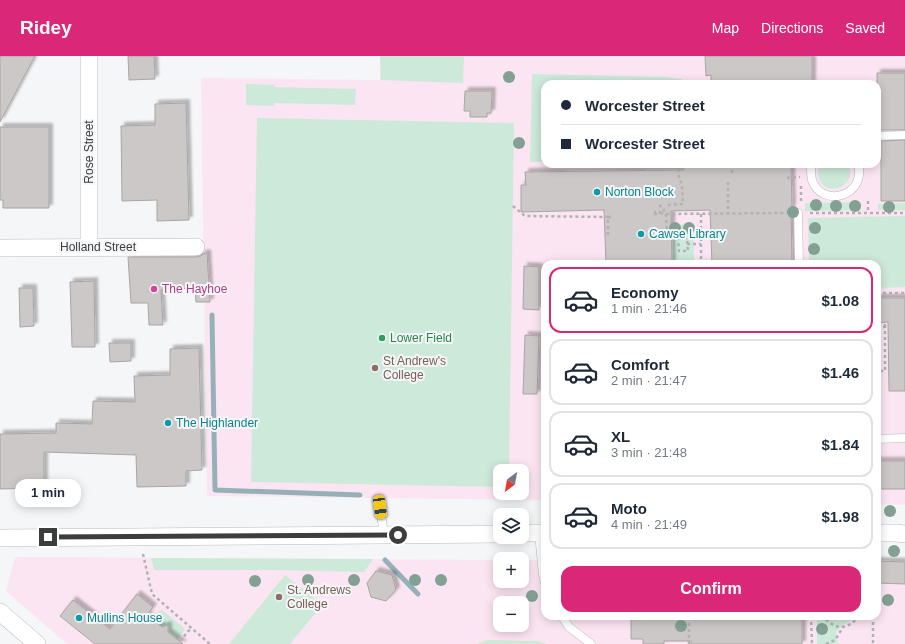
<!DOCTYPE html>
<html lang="en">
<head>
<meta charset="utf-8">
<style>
  :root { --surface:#fff; --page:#f2f2f3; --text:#1f2937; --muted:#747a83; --line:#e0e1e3; --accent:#db2777 }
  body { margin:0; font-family:Arial,sans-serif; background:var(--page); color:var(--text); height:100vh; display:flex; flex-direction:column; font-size:15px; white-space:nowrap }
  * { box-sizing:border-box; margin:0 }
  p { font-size:13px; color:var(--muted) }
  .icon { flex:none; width:22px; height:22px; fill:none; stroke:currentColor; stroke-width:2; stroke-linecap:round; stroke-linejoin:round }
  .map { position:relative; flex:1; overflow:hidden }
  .sheet { position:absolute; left:541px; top:204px; width:340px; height:360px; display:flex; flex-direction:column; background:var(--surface); border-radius:12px; box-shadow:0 2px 10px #0003 }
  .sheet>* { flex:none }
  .hud { position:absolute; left:541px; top:24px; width:340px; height:88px; border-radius:12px; box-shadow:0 2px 10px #0003; display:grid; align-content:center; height:88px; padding:0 20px; background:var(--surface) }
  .needle { width:26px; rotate:211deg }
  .controls { position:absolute; left:493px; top:408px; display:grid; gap:8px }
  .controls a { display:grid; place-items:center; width:36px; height:36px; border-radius:8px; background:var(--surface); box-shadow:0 2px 10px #0003; font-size:20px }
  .end { position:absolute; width:18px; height:18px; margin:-9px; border:5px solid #3c3d3d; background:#fff; box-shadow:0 0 0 2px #fff }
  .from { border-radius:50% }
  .bubble { position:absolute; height:28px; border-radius:12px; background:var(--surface); box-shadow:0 2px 10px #0003; font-size:13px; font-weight:600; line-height:28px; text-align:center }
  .car { position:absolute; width:12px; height:24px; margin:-12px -6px; border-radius:5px; box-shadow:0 0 3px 1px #0007; background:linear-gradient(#f5c518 24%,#345 0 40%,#f5c518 0 76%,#345 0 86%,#f5c518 0) }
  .hud b { display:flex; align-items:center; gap:14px; height:38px; font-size:15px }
  .hud b+b { border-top:1px solid var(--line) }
  .hud i { width:10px; height:10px; background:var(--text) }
  ul { padding:7px 0 0; list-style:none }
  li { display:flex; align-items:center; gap:12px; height:66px; margin:0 8px 6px; padding:0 12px; border:2px solid var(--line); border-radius:12px }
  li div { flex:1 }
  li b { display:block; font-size:15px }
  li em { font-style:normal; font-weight:600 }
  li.current { border-color:var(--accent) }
  li>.icon { width:36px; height:36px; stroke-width:1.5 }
  .action { display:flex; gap:8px; margin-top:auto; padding:8px 20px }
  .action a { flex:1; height:46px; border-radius:12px; background:var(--accent); color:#fff; font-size:16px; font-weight:600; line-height:46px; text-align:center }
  header { display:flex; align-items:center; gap:24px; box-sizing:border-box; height:56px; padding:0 20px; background:var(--accent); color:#fff }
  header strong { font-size:19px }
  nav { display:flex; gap:22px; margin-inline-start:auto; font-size:14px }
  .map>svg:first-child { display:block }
  .education { fill:#fbe5f2; fill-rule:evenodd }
  .green { fill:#cde9d9 }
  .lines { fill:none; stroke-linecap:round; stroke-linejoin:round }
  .stream { stroke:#95b1b7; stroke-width:5 }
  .building { fill:#cbc8c7; stroke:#a8a5a4; filter:url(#shadow) }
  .service-casing { stroke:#b9babc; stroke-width:9 }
  .minor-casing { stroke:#b9babc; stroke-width:18 }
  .path { stroke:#b1b2b3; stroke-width:2.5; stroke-dasharray:3 3; stroke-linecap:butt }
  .service { stroke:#fff; stroke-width:8 }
  .minor { stroke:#fff; stroke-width:17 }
  .tree { fill:#82a193 }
  .route { stroke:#3c3d3d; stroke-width:5 }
  .culture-dot { fill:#0f9aa8; stroke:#f5f6f8; stroke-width:1.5 }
  .hotel-dot { fill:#d1479c; stroke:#f5f6f8; stroke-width:1.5 }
  .leisure-dot { fill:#2e9e5b; stroke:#f5f6f8; stroke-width:1.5 }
  .education-dot { fill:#8d6e63; stroke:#f5f6f8; stroke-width:1.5 }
  .labels { text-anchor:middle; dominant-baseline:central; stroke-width:4; stroke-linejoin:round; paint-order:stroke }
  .street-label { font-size:12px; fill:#3c3d3d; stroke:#f5f6f8 }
  .culture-label { font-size:12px; fill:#0d838f; stroke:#f5f6f8; text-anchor:start }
  .hotel-label { font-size:12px; fill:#b23c85; stroke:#f5f6f8; text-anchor:start }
  .leisure-label { font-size:12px; fill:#27864d; stroke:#f5f6f8; text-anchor:start }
  .education-label { font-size:12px; fill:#785e54; stroke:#f5f6f8; text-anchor:start }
</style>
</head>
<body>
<header>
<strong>Ridey</strong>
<nav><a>Map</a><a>Directions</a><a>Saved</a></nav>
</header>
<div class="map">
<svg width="905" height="588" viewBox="0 0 905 588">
  <defs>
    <filter id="shadow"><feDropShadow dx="3.5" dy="-3.5" stdDeviation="1" flood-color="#0004"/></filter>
  </defs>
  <rect width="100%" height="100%" fill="#f5f6f8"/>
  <g class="education">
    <path d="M380 0H905V449L877 448V208H545V444L207 440 201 22 380 24ZM545 28H877V108H545ZM500 415H522V437H500Z"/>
    <path d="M15 501 500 504V525H522V504H545V560H877V506H905V588H67L6 535ZM500 547H522V569H500Z"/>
  </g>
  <g class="green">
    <polygon points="380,0 464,0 463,27 381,24"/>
    <polygon points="532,18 663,21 682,23 682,28 545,28 545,106 530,106"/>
    <polygon points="246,28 274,29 274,31 356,33 355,49 274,47 274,50 246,49"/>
    <polygon points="257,62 514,67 509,415 500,415 500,431 251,426"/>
    <path d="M820 108H848C859 129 828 143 819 123 817 118 818 113 820 108Z"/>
    <polygon points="861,146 861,154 805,155 805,147"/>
    <polygon points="905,147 905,154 878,154 878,148"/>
    <polygon points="905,160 905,231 877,232 877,208 809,208 808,162"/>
    <polygon points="693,168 694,204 672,204 671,169"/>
    <polygon points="151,502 373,503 364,516 274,514 154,514"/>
    <polygon points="285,519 322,549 290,588 229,588"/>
    <polygon points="162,554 184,572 184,575 178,583 168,576 168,574 164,571 162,571 153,563 159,555"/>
    <path d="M817 560H858C855 562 853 564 850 565 840 571 831 576 839 588H817Z"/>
    <polygon points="487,584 537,585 547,588 477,588"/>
  </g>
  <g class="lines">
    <g class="stream">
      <polyline points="212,259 215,434 360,439"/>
      <polyline points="385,504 418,538"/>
    </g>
  </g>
  <g class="building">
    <polygon points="0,0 35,0 0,66"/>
    <polygon points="128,0 154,0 155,23 129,24"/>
    <polygon points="705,0 812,0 812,28 711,28 711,19 706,20"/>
    <polygon points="877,17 905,17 905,74 881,74 880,64 877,64"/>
    <polygon points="465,35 492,35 491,57 487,57 487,61 470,61 470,55 464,55"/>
    <polygon points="186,47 189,164 157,165 157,144 122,145 121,70 155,69 155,48"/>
    <polygon points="0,71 49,71 49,152 3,152 3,144 0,144"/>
    <polygon points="905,84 905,145 881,145 881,85"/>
    <polygon points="684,108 791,108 792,151 791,151 792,208 712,208 710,154 671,155 672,208 606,208 604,154 521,156 521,129 526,129 525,116 684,114"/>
    <polygon points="207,197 210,246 196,246 195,232 161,234 163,269 149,269 148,247 131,247 128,201 196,201 201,200 203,198"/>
    <polygon points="524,210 539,211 539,254 523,253"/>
    <polygon points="94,225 95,291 72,291 70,226"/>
    <polygon points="19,232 33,232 34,270 20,271"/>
    <polygon points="877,242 905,242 905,335 889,335 888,266 877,267"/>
    <polygon points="525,279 539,280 537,338 523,338"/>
    <polygon points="109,287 131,287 131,305 110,306"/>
    <polygon points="199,292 202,414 186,415 186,430 137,431 136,399 44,396 44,432 0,433 0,378 56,377 56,367 92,368 93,345 135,346 134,320 170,319 170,293"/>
    <rect x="877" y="405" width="28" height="28"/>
    <polygon points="877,505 905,506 905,528 877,527"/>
    <polygon points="376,515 392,519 396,534 386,545 371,541 367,527"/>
    <polygon points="137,538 153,551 147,559 162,571 168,569 168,576 183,588 95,588 60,560 73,544 110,573"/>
    <polygon points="631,560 802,560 802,588 691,588 691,585 664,585 664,588 643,588 643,583 631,583"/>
  </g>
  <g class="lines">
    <g class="service-casing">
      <g id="service">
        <polyline points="877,80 905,79"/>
        <path d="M812 108C810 113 811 118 812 124 822 153 867 140 858 108"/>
        <polyline points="798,157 799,208"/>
        <polyline points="877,383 905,382"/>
        <polyline points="380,451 384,479"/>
        <polyline points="539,477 543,519 545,527"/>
        <polyline points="562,560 569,571 591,588"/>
      </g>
    </g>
    <g class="minor-casing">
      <g id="minor">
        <polyline points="89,0 89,191"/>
        <polyline points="0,192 196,191"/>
        <polyline points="522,477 545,477"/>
        <polyline points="877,477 896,477 905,478"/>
        <polyline points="0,482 384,479 500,478"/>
        <polyline points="0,556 37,588"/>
      </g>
    </g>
    <g class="path">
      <polyline points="732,108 732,119"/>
      <polyline points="647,115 646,112 678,112 679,121 682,129 683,148 666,149"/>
      <polyline points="787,122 800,121"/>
      <polyline points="728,126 728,158"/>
      <polyline points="801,130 801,145"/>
      <polyline points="868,145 868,157"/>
      <polyline points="659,149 662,151 666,158 787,157"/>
      <polyline points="513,150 525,160 608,161"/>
      <polyline points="660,157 666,158 667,178"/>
      <polyline points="810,157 905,157"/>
      <polyline points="654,158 660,158 660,156 654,156"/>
      <polyline points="701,158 701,208"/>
      <polyline points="608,179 608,161 614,161"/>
      <polygon points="678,182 687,182 688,195 679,195"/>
      <polyline points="687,188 701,188"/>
      <polyline points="877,237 905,237"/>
      <polyline points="877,271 885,271 885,315 877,315"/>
      <polyline points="885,271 885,266"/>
      <polyline points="143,498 152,538 210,588"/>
      <polyline points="811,560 812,588"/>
      <path d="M821 560C828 565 833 571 842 571"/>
      <polyline points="873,560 873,588"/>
      <polyline points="180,585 191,572"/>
      <polyline points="689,588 689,560"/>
      <polyline points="826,588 833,585 837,581 843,571 851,568 859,561 869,560"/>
    </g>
    <use href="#service" class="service"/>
    <use href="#minor" class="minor"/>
  </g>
  <g class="tree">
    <circle cx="509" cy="21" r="6"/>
    <circle cx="519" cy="87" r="6"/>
    <circle cx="816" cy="149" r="6"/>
    <circle cx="836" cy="150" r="6"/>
    <circle cx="855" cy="150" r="6"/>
    <circle cx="889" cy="151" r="6"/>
    <circle cx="793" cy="156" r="6"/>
    <circle cx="675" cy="172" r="6"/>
    <circle cx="689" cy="172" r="6"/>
    <circle cx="815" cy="172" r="6"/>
    <circle cx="814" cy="193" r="6"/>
    <circle cx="890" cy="455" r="6"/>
    <circle cx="894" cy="495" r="6"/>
    <circle cx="308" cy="524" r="6"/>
    <circle cx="354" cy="524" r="6"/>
    <circle cx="415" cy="524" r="6"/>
    <circle cx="441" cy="524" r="6"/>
    <circle cx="255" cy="525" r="6"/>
    <circle cx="532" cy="540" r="6"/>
    <circle cx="888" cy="544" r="6"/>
    <circle cx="681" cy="570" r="6"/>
    <circle cx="822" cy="573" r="6"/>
  </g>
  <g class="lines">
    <polyline class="route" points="48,481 398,479"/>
  </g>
  <g class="culture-dot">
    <circle cx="597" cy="136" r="4"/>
    <circle cx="641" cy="178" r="4"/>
    <circle cx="168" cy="367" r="4"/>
    <circle cx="79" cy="562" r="4"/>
  </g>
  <circle class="hotel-dot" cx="154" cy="233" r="4"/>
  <circle class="leisure-dot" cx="382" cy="282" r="4"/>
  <g class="education-dot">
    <circle cx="375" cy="312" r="4"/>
    <circle cx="279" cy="541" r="4"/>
  </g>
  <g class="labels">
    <g class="street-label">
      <text transform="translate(89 96) rotate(-90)">Rose Street</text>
      <text x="98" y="191">Holland Street</text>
    </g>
    <g class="culture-label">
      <text x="605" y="136">Norton Block</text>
      <text x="649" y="178">Cawse Library</text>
      <text x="176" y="367">The Highlander</text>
      <text x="87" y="562">Mullins House</text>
    </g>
    <g class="hotel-label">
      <text x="162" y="233">The Hayhoe</text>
    </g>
    <g class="leisure-label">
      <text x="390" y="282">Lower Field</text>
    </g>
    <g class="education-label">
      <text x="383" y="305">St Andrew's<tspan x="383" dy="14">College</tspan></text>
      <text x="287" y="534">St. Andrews<tspan x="287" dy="14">College</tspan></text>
    </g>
  </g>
</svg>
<div class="controls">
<a><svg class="needle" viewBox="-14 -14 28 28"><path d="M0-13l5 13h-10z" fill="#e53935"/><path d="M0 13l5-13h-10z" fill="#747a83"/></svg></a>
<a><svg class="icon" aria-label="layers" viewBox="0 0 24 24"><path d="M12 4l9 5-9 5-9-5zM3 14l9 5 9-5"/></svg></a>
<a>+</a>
<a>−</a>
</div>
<i class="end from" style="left:398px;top:479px"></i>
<i class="end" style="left:48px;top:481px"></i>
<div class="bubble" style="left:15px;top:423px;width:66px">1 min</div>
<i class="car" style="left:380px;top:451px;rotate:172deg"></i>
<div class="hud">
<b><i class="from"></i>Worcester Street</b>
<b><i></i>Worcester Street</b>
</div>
<section class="sheet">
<ul>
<li class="current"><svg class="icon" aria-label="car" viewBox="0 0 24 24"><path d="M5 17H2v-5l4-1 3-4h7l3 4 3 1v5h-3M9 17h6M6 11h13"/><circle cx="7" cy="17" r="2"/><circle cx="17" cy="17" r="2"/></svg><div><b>Economy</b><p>1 min · 21:46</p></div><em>$1.08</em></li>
<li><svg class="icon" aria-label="car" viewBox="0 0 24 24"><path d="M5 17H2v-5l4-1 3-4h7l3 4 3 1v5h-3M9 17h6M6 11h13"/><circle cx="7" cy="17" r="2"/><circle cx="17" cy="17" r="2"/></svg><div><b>Comfort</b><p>2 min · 21:47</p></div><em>$1.46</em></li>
<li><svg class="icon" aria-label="car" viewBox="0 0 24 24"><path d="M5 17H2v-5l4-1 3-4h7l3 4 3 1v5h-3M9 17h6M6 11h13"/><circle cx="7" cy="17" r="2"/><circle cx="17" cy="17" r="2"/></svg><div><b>XL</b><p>3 min · 21:48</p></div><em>$1.84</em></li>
<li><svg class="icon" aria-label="car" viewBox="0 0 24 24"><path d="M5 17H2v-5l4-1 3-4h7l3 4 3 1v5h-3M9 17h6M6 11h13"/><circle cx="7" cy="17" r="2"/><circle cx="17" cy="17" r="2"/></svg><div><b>Moto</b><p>4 min · 21:49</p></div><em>$1.98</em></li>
</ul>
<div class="action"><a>Confirm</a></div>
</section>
</div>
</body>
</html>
